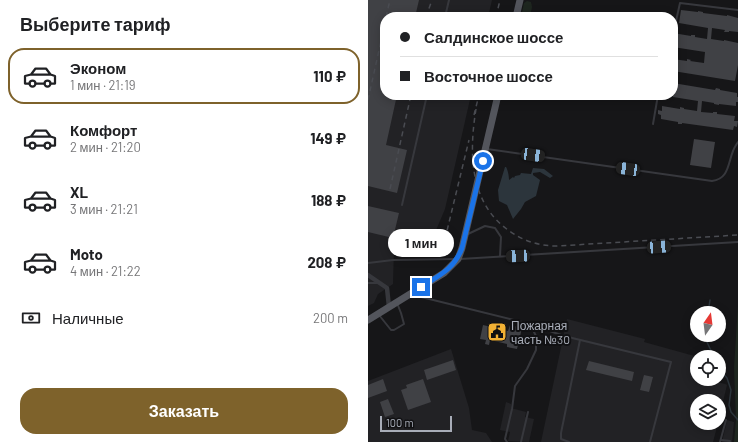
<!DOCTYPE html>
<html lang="ru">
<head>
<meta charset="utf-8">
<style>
  :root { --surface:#fff; --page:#f6f6f6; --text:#202124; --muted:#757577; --line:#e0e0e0; --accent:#7e622b }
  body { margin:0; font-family:Barlow,sans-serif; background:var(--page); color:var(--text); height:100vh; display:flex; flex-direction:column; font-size:15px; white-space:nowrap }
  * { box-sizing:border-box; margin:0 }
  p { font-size:13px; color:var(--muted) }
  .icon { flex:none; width:22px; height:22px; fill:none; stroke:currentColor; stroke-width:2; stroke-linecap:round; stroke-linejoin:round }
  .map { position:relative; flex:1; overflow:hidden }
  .drawer { display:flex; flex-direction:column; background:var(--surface); width:368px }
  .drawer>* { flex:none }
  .banner { position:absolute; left:12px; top:12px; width:298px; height:88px; border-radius:16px; box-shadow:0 2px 10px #0003; display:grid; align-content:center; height:88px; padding:0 20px; background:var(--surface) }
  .needle { width:26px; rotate:14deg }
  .fabs { position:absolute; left:322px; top:306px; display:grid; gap:8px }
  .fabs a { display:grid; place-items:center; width:36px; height:36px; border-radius:50%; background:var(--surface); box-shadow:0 2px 10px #0003; font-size:20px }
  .scale { position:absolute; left:12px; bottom:10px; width:72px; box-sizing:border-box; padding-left:4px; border:2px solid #a8adb8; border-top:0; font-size:11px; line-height:14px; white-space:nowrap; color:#a8adb8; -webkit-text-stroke:3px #111113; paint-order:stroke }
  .end { position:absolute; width:18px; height:18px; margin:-9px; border:5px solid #1a73e8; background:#fff; box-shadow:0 0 0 2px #fff }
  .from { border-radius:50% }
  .bubble { position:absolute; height:28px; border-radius:14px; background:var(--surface); box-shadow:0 2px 10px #0003; font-size:13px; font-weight:700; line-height:28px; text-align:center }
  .car { position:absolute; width:12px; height:24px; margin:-12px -6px; border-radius:5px; box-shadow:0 0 3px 1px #0007; background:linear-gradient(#222 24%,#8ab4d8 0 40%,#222 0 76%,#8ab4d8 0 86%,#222 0) }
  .banner b { display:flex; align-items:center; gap:14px; height:38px; font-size:15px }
  .banner b+b { border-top:1px solid var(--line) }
  .banner i { width:10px; height:10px; background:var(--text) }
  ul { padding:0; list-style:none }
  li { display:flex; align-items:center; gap:12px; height:56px; margin:0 8px 6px; padding:0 12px; border:2px solid transparent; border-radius:16px }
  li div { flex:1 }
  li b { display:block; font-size:15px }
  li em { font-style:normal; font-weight:700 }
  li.active { border-color:var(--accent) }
  li>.icon { width:36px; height:36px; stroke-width:1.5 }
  h2 { padding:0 20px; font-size:18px; line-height:48px }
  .pay { display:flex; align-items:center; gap:10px; height:44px; padding:0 20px; font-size:15px }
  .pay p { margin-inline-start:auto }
  .action { display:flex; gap:8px; margin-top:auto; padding:8px 20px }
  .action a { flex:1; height:46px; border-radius:16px; background:var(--accent); color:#fff; font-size:16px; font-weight:700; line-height:46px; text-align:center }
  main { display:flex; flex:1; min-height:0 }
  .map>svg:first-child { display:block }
  .built { fill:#222225 }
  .green { fill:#1e261f }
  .water { fill:#2c353c }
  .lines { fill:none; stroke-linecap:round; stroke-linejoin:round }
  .stream { stroke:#2c353c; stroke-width:1.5 }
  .building { fill:#404145 }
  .service { stroke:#37383d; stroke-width:2 }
  .minor { stroke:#37383d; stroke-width:4.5 }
  .primary { stroke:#53555c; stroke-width:7 }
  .rail { stroke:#4a4c52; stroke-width:1.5; stroke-dasharray:5 4; stroke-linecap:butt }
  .route { stroke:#1a73e8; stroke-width:5 }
  .labels { text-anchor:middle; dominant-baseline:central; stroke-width:4; stroke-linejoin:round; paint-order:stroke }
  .poi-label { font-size:12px; fill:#a8adb8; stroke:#111113; text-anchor:start }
</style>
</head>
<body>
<main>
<section class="drawer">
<h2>Выберите тариф</h2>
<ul>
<li class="active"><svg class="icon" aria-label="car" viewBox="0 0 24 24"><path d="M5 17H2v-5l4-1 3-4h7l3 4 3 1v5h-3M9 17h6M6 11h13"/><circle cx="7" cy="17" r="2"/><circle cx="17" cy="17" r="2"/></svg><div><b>Эконом</b><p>1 мин · 21:19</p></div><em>110 ₽</em></li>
<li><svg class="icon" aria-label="car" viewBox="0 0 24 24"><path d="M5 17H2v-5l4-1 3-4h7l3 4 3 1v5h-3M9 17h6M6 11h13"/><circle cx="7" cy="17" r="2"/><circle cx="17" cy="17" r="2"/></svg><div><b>Комфорт</b><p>2 мин · 21:20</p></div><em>149 ₽</em></li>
<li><svg class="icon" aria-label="car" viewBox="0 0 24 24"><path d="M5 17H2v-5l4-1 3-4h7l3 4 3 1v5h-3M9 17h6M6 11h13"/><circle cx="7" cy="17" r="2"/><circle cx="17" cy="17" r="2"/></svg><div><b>XL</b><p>3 мин · 21:21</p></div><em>188 ₽</em></li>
<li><svg class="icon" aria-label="car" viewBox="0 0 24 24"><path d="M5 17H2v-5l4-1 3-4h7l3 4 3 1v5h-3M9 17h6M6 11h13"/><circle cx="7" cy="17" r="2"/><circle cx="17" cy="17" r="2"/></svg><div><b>Moto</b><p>4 мин · 21:22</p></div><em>208 ₽</em></li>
</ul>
<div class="pay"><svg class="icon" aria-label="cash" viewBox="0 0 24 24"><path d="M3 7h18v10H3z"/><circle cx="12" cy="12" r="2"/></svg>Наличные<p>200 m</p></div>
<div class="action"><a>Заказать</a></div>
</section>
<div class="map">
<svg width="370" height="442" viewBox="0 0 370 442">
  <rect width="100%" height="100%" fill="#161618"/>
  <g class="built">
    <polygon points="0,0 124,0 120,17 17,17 17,95 103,95 77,209 60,249 26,248 25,284 10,294 6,303 0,306"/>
    <polygon points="199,319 277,339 276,342 330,357 329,357 329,379 338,379 357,384 359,385 351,418 351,401 329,401 329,423 350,423 345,442 173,442"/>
    <polygon points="83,349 101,408 104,430 118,433 124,442 0,442 0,381"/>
    <polygon points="138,402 143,404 143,408 158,412 157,417 166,419 161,442 140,441 142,432 132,430"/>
    <polygon points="359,420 366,422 364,442 354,442"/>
  </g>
  <g class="green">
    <polygon points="159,1 163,2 164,7 162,17 153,17 156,3"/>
    <polygon points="370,305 370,442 366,442 368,420 366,368"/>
  </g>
  <path class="water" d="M137 167H138C140 170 141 177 141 180L145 177 146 178 147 176 152 175 153 173 163 174 165 168 176 169 185 176 182 178 172 172 165 173V175L172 180 168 196 157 202 153 209 145 219 139 205 131 201 130 190Z"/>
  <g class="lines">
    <g class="stream">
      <polyline points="340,313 342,300"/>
      <polyline points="339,335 338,340 346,357"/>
      <polyline points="351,369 359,378 363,390 361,405 363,412 370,420"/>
    </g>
  </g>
  <g class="building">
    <polygon points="0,0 51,0 47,17 17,17 17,95 29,95 18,145 39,150 29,193 0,186"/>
    <polygon points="313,10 330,12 330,11 335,12 335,13 359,16 359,15 370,18 370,32 361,31 361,32 356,32 357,30 344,28 343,39 356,41 356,40 370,43 370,65 367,81 305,71 305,59 319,61 319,59 323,60 322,61 336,63 337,52 305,47 305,33 323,36 323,35 327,35 327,37 339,39 340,28 311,23"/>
    <polygon points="305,83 347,90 348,88 352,89 352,90 369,93 369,97 370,97 370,102 368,102 368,106 351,104 351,105 346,104 346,103 334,101 333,112 345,113 345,112 349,112 349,114 367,116 366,121 370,121 369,127 366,126 365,130 314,123 314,124 310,124 310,122 293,119 293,115 290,114 290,110 294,111 294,106 312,109 312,107 316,108 316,109 329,111 330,101 305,97"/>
    <polygon points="326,139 347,142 343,168 322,165"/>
    <polygon points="0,206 31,213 25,238 0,232"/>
    <polygon points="115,325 140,331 142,325 154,328 149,349 139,347 139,344 122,340 121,345 117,344 118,340 112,339"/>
    <polygon points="85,360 88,370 59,380 56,370"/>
    <polygon points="221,361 266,372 264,381 218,370"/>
    <polygon points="276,375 285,377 281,392 272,390"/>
    <polygon points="15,379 19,391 0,398 0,385"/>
    <polygon points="55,379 63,402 40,410 33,390 39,388 38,385"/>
    <polygon points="20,399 26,414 17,417 12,402"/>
  </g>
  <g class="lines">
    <g class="service">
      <polyline points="77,17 81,0"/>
      <polyline points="305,23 308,21 312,3 370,10"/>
      <polyline points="285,124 290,95"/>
      <path d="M119 149 344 181C361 179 360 163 365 151 366 148 368 145 370 142"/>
      <polyline points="34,205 59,95"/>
      <polyline points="100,234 117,226 127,228 133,237 132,256"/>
      <polyline points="92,259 370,242"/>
      <polyline points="0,263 25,260 87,259"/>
      <polyline points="0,283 9,283"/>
      <polyline points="45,295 162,324 196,336 303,362 282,442"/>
      <polyline points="11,315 23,330 26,330 36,324 33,313 29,303"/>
      <polyline points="353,440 362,441"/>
      <polyline points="139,442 137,439 144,409 147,386 159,369 168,350 168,336 162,324"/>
      <polyline points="153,442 160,412"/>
      <polyline points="201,442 193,439 193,433 212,340"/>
      <polyline points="352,442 358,420"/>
    </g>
    <polyline class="minor" points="0,275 19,288 21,307"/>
    <g class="primary">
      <polyline points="148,17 152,0"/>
      <polyline points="0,320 76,273 90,259 94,248 130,95"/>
    </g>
    <g class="rail">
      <polyline points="18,17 22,0"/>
      <polyline points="58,17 64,0"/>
      <polyline points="128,17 132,0"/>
      <polyline points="0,100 17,23"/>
      <path d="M108 109C101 152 101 202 140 230 155 241 171 246 189 246L370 235"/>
      <polyline points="106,115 111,95"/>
      <polyline points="22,189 43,95"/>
      <polyline points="77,239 101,140"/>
    </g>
  </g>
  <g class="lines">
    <path class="route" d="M53 287C72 275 86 269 94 248L115 161"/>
  </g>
  <defs>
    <g id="civic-square" transform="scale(1)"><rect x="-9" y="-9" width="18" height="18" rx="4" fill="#f2b134" stroke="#111113"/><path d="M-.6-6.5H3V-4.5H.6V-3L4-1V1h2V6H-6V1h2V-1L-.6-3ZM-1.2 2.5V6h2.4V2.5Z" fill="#111"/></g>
  </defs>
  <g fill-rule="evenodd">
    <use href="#civic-square" x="129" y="332"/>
  </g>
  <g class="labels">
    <g class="poi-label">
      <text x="143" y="325">Пожарная<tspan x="143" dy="14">часть №30</tspan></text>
    </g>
  </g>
</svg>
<div class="fabs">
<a><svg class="needle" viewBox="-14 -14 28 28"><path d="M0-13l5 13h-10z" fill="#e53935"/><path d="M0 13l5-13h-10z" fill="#757577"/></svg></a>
<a><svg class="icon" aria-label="locate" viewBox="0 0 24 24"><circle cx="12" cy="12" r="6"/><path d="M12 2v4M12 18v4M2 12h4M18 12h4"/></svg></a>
<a><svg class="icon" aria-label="layers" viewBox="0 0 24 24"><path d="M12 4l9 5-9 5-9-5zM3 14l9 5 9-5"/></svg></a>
</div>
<div class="scale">100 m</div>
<i class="end from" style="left:115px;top:161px"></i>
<i class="end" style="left:53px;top:287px"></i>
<div class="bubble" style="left:20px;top:229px;width:66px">1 мин</div>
<i class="car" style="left:165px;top:155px;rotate:98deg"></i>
<i class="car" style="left:260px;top:169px;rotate:278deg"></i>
<i class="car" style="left:291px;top:247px;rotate:86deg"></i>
<i class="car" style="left:150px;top:256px;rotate:267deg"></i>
<div class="banner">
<b><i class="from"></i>Салдинское шоссе</b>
<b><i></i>Восточное шоссе</b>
</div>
</div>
</main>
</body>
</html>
